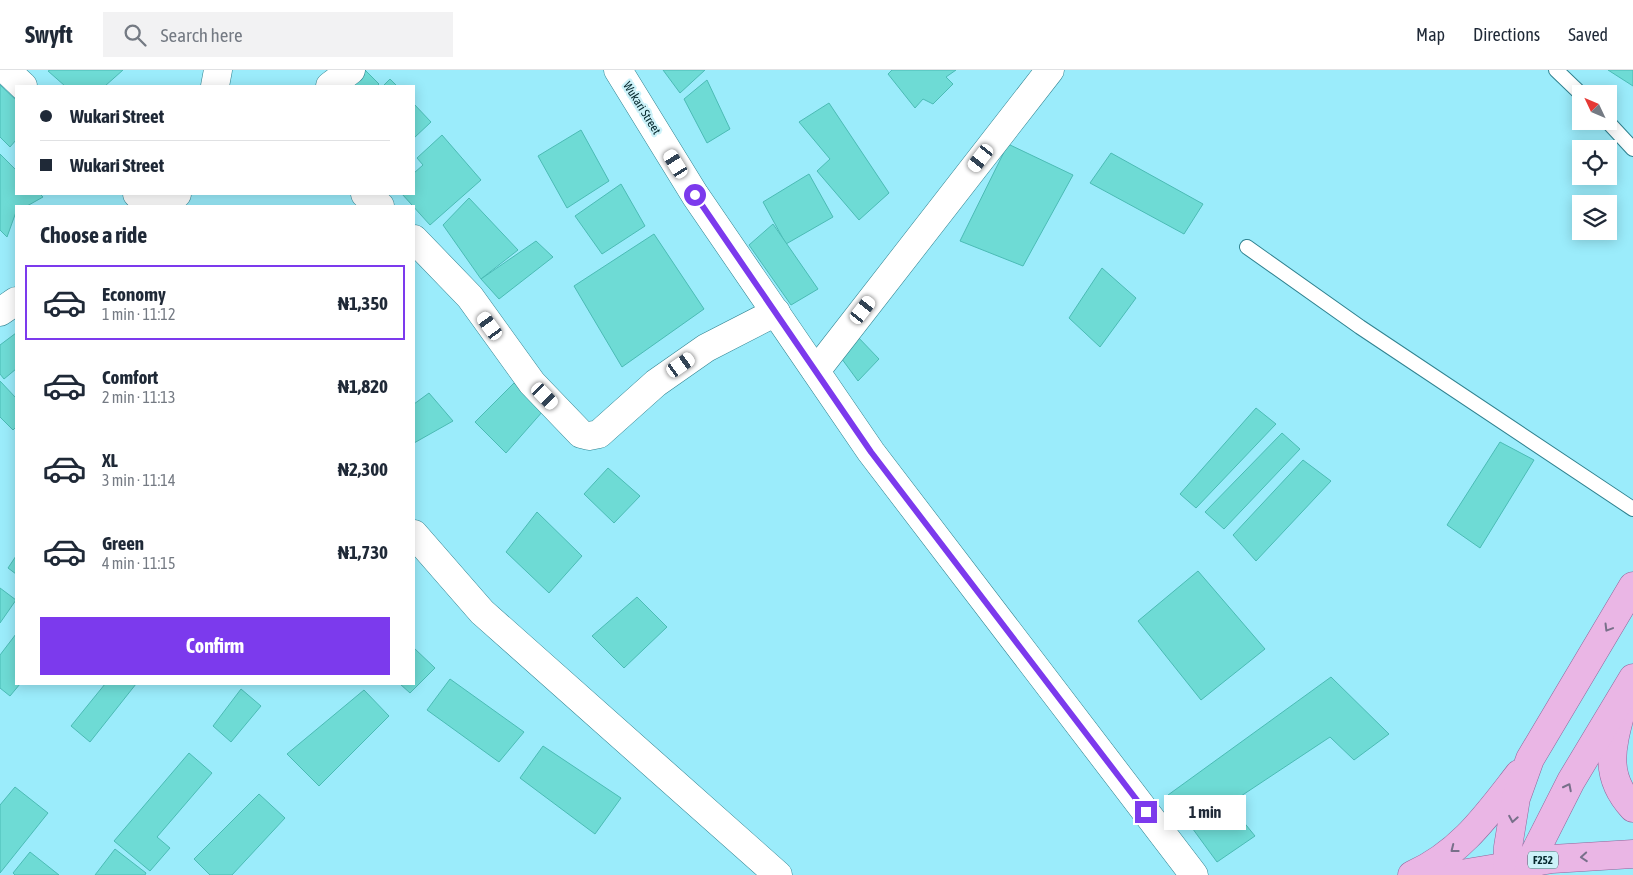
<!DOCTYPE html>
<html lang="en">
<head>
<meta charset="utf-8">
<style>
  :root { --surface:#fff; --page:#f2f2f3; --text:#1f2937; --muted:#747a83; --line:#e0e1e3; --accent:#7c3aed }
  body { margin:0; font-family:"Asap Condensed",sans-serif; background:var(--page); color:var(--text); height:100vh; display:flex; flex-direction:column; font-size:19px; white-space:nowrap }
  * { box-sizing:border-box; margin:0 }
  p { font-size:16px; color:var(--muted) }
  .icon { flex:none; width:28px; height:28px; fill:none; stroke:currentColor; stroke-width:2; stroke-linecap:round; stroke-linejoin:round }
  .map { position:relative; flex:1; overflow:hidden }
  .details { position:absolute; left:15px; top:135px; width:400px; height:480px; display:flex; flex-direction:column; background:var(--surface); border-radius:0px; box-shadow:0 2px 12px #0003 }
  .details>* { flex:none }
  .top-card { position:absolute; left:15px; top:15px; width:400px; height:110px; border-radius:0px; box-shadow:0 2px 12px #0003; display:grid; align-content:center; height:110px; padding:0 25px; background:var(--surface) }
  .needle { width:32px; rotate:314deg }
  .buttons { position:absolute; left:1572px; top:15px; display:grid; gap:10px }
  .buttons a { display:grid; place-items:center; width:45px; height:45px; border-radius:0px; background:var(--surface); box-shadow:0 2px 12px #0003; font-size:25px }
  .end { position:absolute; width:22px; height:22px; margin:-11px; border:6px solid #7c3aed; background:#fff; box-shadow:0 0 0 2px #fff }
  .from { border-radius:50% }
  .bubble { position:absolute; height:35px; border-radius:0px; background:var(--surface); box-shadow:0 2px 12px #0003; font-size:16px; font-weight:700; line-height:35px; text-align:center }
  .car { position:absolute; width:15px; height:30px; margin:-15px -8px; border-radius:6px; box-shadow:0 0 4px 1px #0007; background:linear-gradient(#fff 24%,#345 0 40%,#fff 0 76%,#345 0 86%,#fff 0) }
  .top-card b { display:flex; align-items:center; gap:18px; height:48px; font-size:19px }
  .top-card b+b { border-top:1px solid var(--line) }
  .top-card i { width:12px; height:12px; background:var(--text) }
  ul { padding:0; list-style:none }
  li { display:flex; align-items:center; gap:15px; height:75px; margin:0 10px 8px; padding:0 15px; border:2px solid transparent; border-radius:0px }
  li div { flex:1 }
  li b { display:block; font-size:19px }
  li em { font-style:normal; font-weight:700 }
  li.active { border-color:var(--accent) }
  li>.icon { width:45px; height:45px; stroke-width:1.5 }
  h2 { padding:0 25px; font-size:22px; line-height:60px }
  .button { display:flex; gap:10px; margin-top:auto; padding:10px 25px }
  .button a { flex:1; height:58px; border-radius:0px; background:var(--accent); color:#fff; font-size:20px; font-weight:700; line-height:58px; text-align:center }
  header { display:flex; align-items:center; gap:30px; box-sizing:border-box; height:70px; padding:0 25px; background:var(--surface); border-bottom:1px solid var(--line) }
  header strong { font-size:24px }
  nav { display:flex; gap:28px; margin-inline-start:auto; font-size:18px }
  .search { width:350px; height:45px; background:var(--page); display:flex; align-items:center; gap:12px; box-sizing:border-box; padding:0 18px; border-radius:0px; color:var(--muted); font-size:19px }
  .map>svg:first-child { display:block }
  .building { fill:#6edbd5; stroke:#4bbbb5 }
  .lines { fill:none; stroke-linecap:round; stroke-linejoin:round }
  .service-casing { stroke:#2f8290; stroke-width:16 }
  .minor-casing { stroke:#2f8290; stroke-width:29 }
  .primary-casing { stroke:#91659a; stroke-width:29 }
  .service { stroke:#fff; stroke-width:14 }
  .minor { stroke:#fff; stroke-width:28 }
  .primary { stroke:#eab6e5; stroke-width:28 }
  .oneway { stroke:#78708a }
  .route { stroke:#7c3aed; stroke-width:6 }
  .labels { text-anchor:middle; dominant-baseline:central; stroke-width:4.5; stroke-linejoin:round; paint-order:stroke }
  .shield { fill:#ccf2f9; stroke:#41656b; stroke-width:1 }
  .shield-label { font-size:11px; font-weight:bold; fill:#05292e }
  .street-label { font-size:12px; fill:#05292e; stroke:#ccf2f9 }
</style>
</head>
<body>
<header>
<strong>Swyft</strong>
<div class="search"><svg class="icon" aria-label="search" viewBox="0 0 24 24"><circle cx="10" cy="10" r="6"/><path d="M15 15l6 6"/></svg>Search here</div>
<nav><a>Map</a><a>Directions</a><a>Saved</a></nav>
</header>
<div class="map">
<svg width="1633" height="805" viewBox="0 0 1633 805">
  <rect width="100%" height="100%" fill="#9becfb"/>
  <g class="building">
    <polygon points="50,0 123,0 105,16 65,16 48,1"/>
    <polygon points="363,0 365,0 379,14 377,16 347,16"/>
    <polygon points="663,0 705,0 680,23"/>
    <polygon points="892,0 956,0 946,7 953,14 933,34 923,29 915,38 888,4"/>
    <polygon points="1608,0 1633,0 1633,16"/>
    <polygon points="390,9 397,16 383,16"/>
    <polygon points="707,10 730,59 707,73 684,29"/>
    <polygon points="0,15 16,30 16,70 10,77 0,67"/>
    <polygon points="829,33 889,123 859,150 817,101 830,89 799,52"/>
    <polygon points="414,34 431,52 414,68"/>
    <polygon points="581,60 609,111 567,138 538,86"/>
    <polygon points="442,65 481,110 430,155 402,124 414,124 414,103 423,95 417,88"/>
    <polygon points="1008,74 1073,105 1023,196 960,171"/>
    <polygon points="1111,83 1203,134 1184,164 1090,113"/>
    <polygon points="0,84 16,100 16,124 40,124 43,127 27,136 16,136 16,142 7,167 0,160"/>
    <polygon points="809,104 833,147 786,174 763,132"/>
    <polygon points="621,114 645,156 602,184 575,146"/>
    <polygon points="469,128 518,180 481,209 443,155"/>
    <polygon points="773,154 818,219 791,235 749,175"/>
    <polygon points="654,164 704,239 622,297 574,216"/>
    <polygon points="536,171 553,187 499,229 481,209"/>
    <polygon points="1102,198 1136,228 1100,277 1069,248"/>
    <polygon points="16,263 16,299 4,309 0,304 0,275"/>
    <polygon points="856,265 879,289 858,311 839,285"/>
    <polygon points="0,311 16,328 16,357 13,360 0,347"/>
    <polygon points="514,313 543,341 506,383 475,352"/>
    <polygon points="429,323 453,351 414,373 414,334"/>
    <polygon points="1256,338 1276,354 1196,438 1180,424"/>
    <polygon points="1282,363 1300,379 1224,459 1205,442"/>
    <polygon points="1500,372 1534,390 1480,478 1447,455"/>
    <polygon points="1303,390 1331,411 1256,491 1233,465"/>
    <polygon points="608,398 640,426 614,453 584,424"/>
    <polygon points="537,442 582,486 549,523 506,482"/>
    <polygon points="16,486 16,504 8,498"/>
    <polygon points="1198,501 1265,579 1201,630 1138,551"/>
    <polygon points="0,518 16,530 0,553"/>
    <polygon points="637,527 667,557 624,598 592,566"/>
    <polygon points="16,564 16,614 20,614 10,626 0,618 0,585"/>
    <polygon points="414,578 435,598 410,623 400,614 414,614"/>
    <polygon points="1331,607 1389,664 1354,690 1330,667 1229,734 1255,766 1217,792 1168,725"/>
    <polygon points="450,609 524,662 499,692 427,640"/>
    <polygon points="105,614 136,614 90,672 71,656"/>
    <polygon points="241,619 261,636 231,672 213,656"/>
    <polygon points="364,620 389,646 319,716 287,684"/>
    <polygon points="543,676 621,728 595,764 520,708"/>
    <polygon points="189,683 212,703 157,767 170,778 150,801 114,771"/>
    <polygon points="15,717 48,743 0,803 0,735"/>
    <polygon points="259,724 285,748 232,805 210,805 194,789"/>
    <polygon points="115,779 146,803 145,805 95,805"/>
    <polygon points="30,782 59,805 15,805 13,803"/>
  </g>
  <g class="lines">
    <g class="service-casing">
      <g id="service">
        <polyline points="1556,0 1581,24"/>
        <polyline points="1607,51 1633,79"/>
        <polyline points="1247,177 1360,257 1633,439"/>
      </g>
    </g>
    <g class="minor-casing">
      <g id="minor">
        <polyline points="6,0 23,16"/>
        <polyline points="618,0 695,125 871,382 1194,805"/>
        <polyline points="215,16 218,0"/>
        <polyline points="330,16 351,0"/>
        <polyline points="137,124 150,136"/>
        <polyline points="365,124 380,136"/>
        <polyline points="159,136 177,124"/>
        <polyline points="414,169 470,227 532,313 581,364 589,366 599,364 656,313 706,278 776,242"/>
        <polyline points="0,242 16,231"/>
        <polyline points="816,301 1050,0"/>
        <polyline points="414,464 482,542 778,805"/>
      </g>
    </g>
    <g class="primary-casing">
      <g id="primary">
        <path d="M1621 642C1611 679 1604 707 1633 738"/>
        <path d="M1412 805C1461 783 1487 745 1519 704"/>
        <polyline points="1455,805 1552,789 1633,784"/>
        <polyline points="1507,805 1508,777 1516,728 1530,689 1633,516"/>
        <polyline points="1528,805 1530,792 1571,711 1633,608"/>
      </g>
    </g>
    <use href="#service" class="service"/>
    <use href="#minor" class="minor"/>
    <use href="#primary" class="primary"/>
  </g>
  <defs><path id="oneway-chevron" d="M-2-3.5L2.5 0L-2 3.5" fill="none" stroke-width="1.6" stroke-linecap="round" stroke-linejoin="round" transform="scale(1.25)"/></defs>
  <g class="oneway">
    <use href="#oneway-chevron" transform="translate(1608 558) rotate(121)"/>
    <use href="#oneway-chevron" transform="translate(1568 717) rotate(-63)"/>
    <use href="#oneway-chevron" transform="translate(1513 749) rotate(100)"/>
    <use href="#oneway-chevron" transform="translate(1454 779) rotate(142)"/>
    <use href="#oneway-chevron" transform="translate(1584 787) rotate(176)"/>
  </g>
  <g class="lines">
    <polyline class="route" points="695,125 871,382 1146,742"/>
  </g>
  <g class="labels">
    <rect class="shield" x="1528" y="781.5" width="30" height="17" rx="4"/>
    <g class="shield-label">
      <text x="1543" y="790">F252</text>
    </g>
    <g class="street-label">
      <text transform="translate(642 38) rotate(58)">Wukari Street</text>
    </g>
  </g>
</svg>
<div class="buttons">
<a><svg class="needle" viewBox="-14 -14 28 28"><path d="M0-13l5 13h-10z" fill="#e53935"/><path d="M0 13l5-13h-10z" fill="#747a83"/></svg></a>
<a><svg class="icon" aria-label="locate" viewBox="0 0 24 24"><circle cx="12" cy="12" r="6"/><path d="M12 2v4M12 18v4M2 12h4M18 12h4"/></svg></a>
<a><svg class="icon" aria-label="layers" viewBox="0 0 24 24"><path d="M12 4l9 5-9 5-9-5zM3 14l9 5 9-5"/></svg></a>
</div>
<i class="end from" style="left:695px;top:125px"></i>
<i class="end" style="left:1146px;top:742px"></i>
<div class="bubble" style="left:1164px;top:725px;width:82px">1 min</div>
<i class="car" style="left:981px;top:88px;rotate:218deg"></i>
<i class="car" style="left:676px;top:94px;rotate:328deg"></i>
<i class="car" style="left:863px;top:240px;rotate:38deg"></i>
<i class="car" style="left:490px;top:256px;rotate:324deg"></i>
<i class="car" style="left:681px;top:295px;rotate:55deg"></i>
<i class="car" style="left:545px;top:326px;rotate:136deg"></i>
<div class="top-card">
<b><i class="from"></i>Wukari Street</b>
<b><i></i>Wukari Street</b>
</div>
<section class="details">
<h2>Choose a ride</h2>
<ul>
<li class="active"><svg class="icon" aria-label="car" viewBox="0 0 24 24"><path d="M5 17H2v-5l4-1 3-4h7l3 4 3 1v5h-3M9 17h6M6 11h13"/><circle cx="7" cy="17" r="2"/><circle cx="17" cy="17" r="2"/></svg><div><b>Economy</b><p>1 min · 11:12</p></div><em>₦1,350</em></li>
<li><svg class="icon" aria-label="car" viewBox="0 0 24 24"><path d="M5 17H2v-5l4-1 3-4h7l3 4 3 1v5h-3M9 17h6M6 11h13"/><circle cx="7" cy="17" r="2"/><circle cx="17" cy="17" r="2"/></svg><div><b>Comfort</b><p>2 min · 11:13</p></div><em>₦1,820</em></li>
<li><svg class="icon" aria-label="car" viewBox="0 0 24 24"><path d="M5 17H2v-5l4-1 3-4h7l3 4 3 1v5h-3M9 17h6M6 11h13"/><circle cx="7" cy="17" r="2"/><circle cx="17" cy="17" r="2"/></svg><div><b>XL</b><p>3 min · 11:14</p></div><em>₦2,300</em></li>
<li><svg class="icon" aria-label="car" viewBox="0 0 24 24"><path d="M5 17H2v-5l4-1 3-4h7l3 4 3 1v5h-3M9 17h6M6 11h13"/><circle cx="7" cy="17" r="2"/><circle cx="17" cy="17" r="2"/></svg><div><b>Green</b><p>4 min · 11:15</p></div><em>₦1,730</em></li>
</ul>
<div class="button"><a>Confirm</a></div>
</section>
</div>
</body>
</html>
